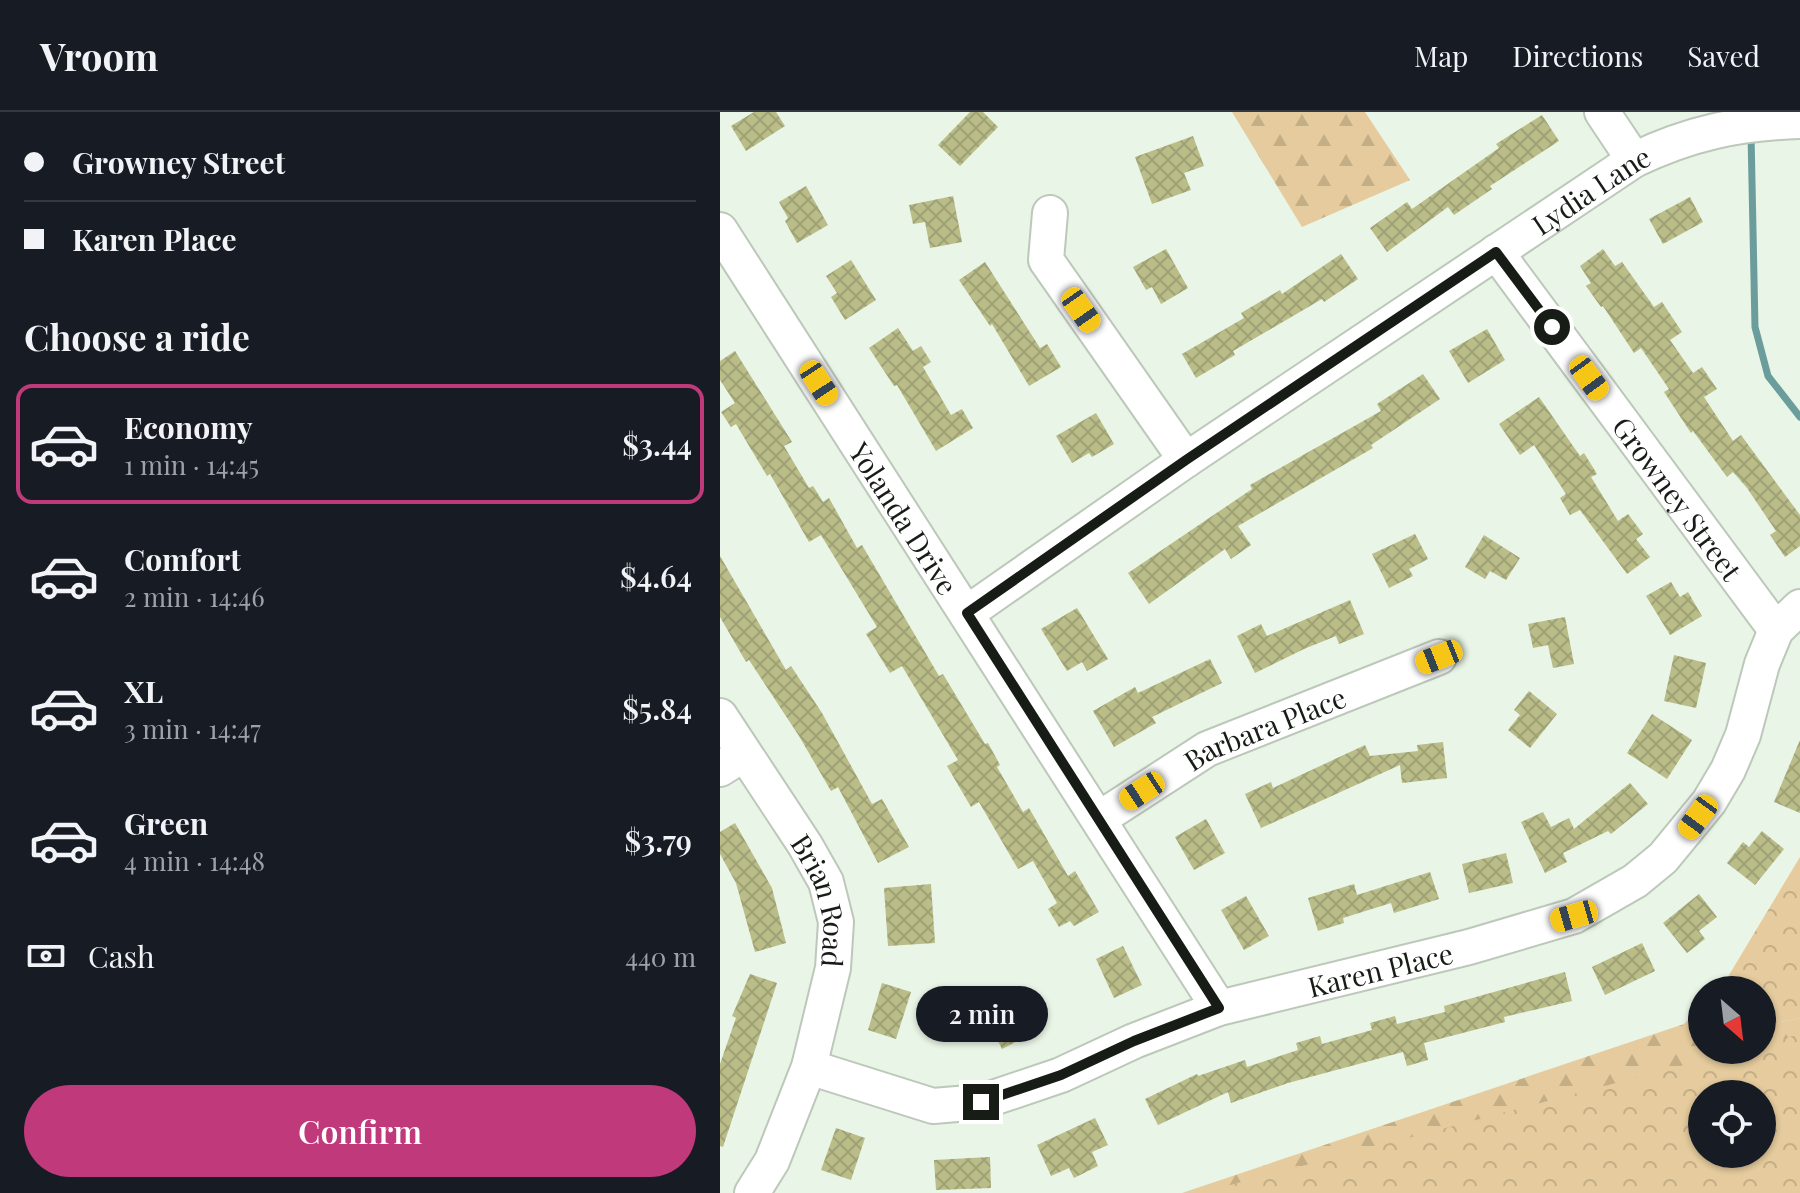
<!DOCTYPE html>
<html lang="en">
<head>
<meta charset="utf-8">
<style>
  :root { --surface:#171b24; --page:#20242c; --text:#f1f3f6; --muted:#9ea1a6; --line:#363941; --accent:#bf397b }
  body { margin:0; font-family:"Playfair Display",serif; background:var(--page); color:var(--text); height:100vh; display:flex; flex-direction:column; font-size:30px; white-space:nowrap }
  * { box-sizing:border-box; margin:0 }
  p { font-size:26px; color:var(--muted) }
  .icon { flex:none; width:44px; height:44px; fill:none; stroke:currentColor; stroke-width:2; stroke-linecap:round; stroke-linejoin:round }
  .map { position:relative; flex:1; overflow:hidden }
  .sheet { display:flex; flex-direction:column; background:var(--surface); width:720px }
  .sheet>* { flex:none }
  .top-card { display:grid; align-content:center; height:176px; padding:0 24px; background:var(--surface) }
  .needle { width:52px; rotate:152deg }
  .buttons { position:absolute; left:968px; top:864px; display:grid; gap:16px }
  .buttons a { display:grid; place-items:center; width:88px; height:88px; border-radius:50%; background:var(--surface); box-shadow:0 2px 6px #0004; font-size:40px }
  .end { position:absolute; width:36px; height:36px; margin:-18px; border:10px solid #181c17; background:#fff; box-shadow:0 0 0 4px #fff }
  .from { border-radius:50% }
  .bubble { position:absolute; height:56px; border-radius:28px; background:var(--surface); box-shadow:0 2px 6px #0004; font-size:26px; font-weight:600; line-height:56px; text-align:center }
  .car { position:absolute; width:24px; height:48px; margin:-24px -12px; border-radius:10px; box-shadow:0 0 6px 2px #0007; background:linear-gradient(#f5c518 24%,#345 0 40%,#f5c518 0 76%,#345 0 86%,#f5c518 0) }
  .top-card b { display:flex; align-items:center; gap:28px; height:76px; font-size:30px }
  .top-card b+b { border-top:2px solid var(--line) }
  .top-card i { width:20px; height:20px; background:var(--text) }
  ul { padding:0; list-style:none }
  li { display:flex; align-items:center; gap:24px; height:120px; margin:0 16px 12px; padding:0 8px; border:4px solid transparent; border-radius:16px }
  li div { flex:1 }
  li b { display:block; font-size:30px }
  li em { font-style:normal; font-weight:600 }
  li.current { border-color:var(--accent) }
  li>.icon { width:72px; height:72px; stroke-width:1.5 }
  h2 { padding:0 24px; font-size:36px; line-height:96px }
  .pay { display:flex; align-items:center; gap:20px; height:88px; padding:0 24px; font-size:30px }
  .pay p { margin-inline-start:auto }
  .button { display:flex; gap:16px; margin-top:auto; padding:16px 24px }
  .button a { flex:1; height:92px; border-radius:48px; background:var(--accent); color:#fff; font-size:32px; font-weight:600; line-height:92px; text-align:center }
  header { display:flex; align-items:center; gap:48px; box-sizing:border-box; height:112px; padding:0 40px; background:var(--surface); border-bottom:2px solid var(--line) }
  header strong { font-size:38px }
  nav { display:flex; gap:44px; margin-inline-start:auto; font-size:28px }
  main { display:flex; flex:1; min-height:0 }
  .map>svg:first-child { display:block }
  .forest { fill:url(#forest-firs); fill-rule:evenodd }
  .park { fill:url(#park-crowns); fill-rule:evenodd }
  .lines { fill:none; stroke-linecap:round; stroke-linejoin:round }
  .stream { stroke:#6b9d9c; stroke-width:7 }
  .building { fill:url(#building-cross-hatch) }
  .minor-casing { stroke:#bcc8b9; stroke-width:38 }
  .minor { stroke:#fff; stroke-width:34 }
  .route { stroke:#181c17; stroke-width:10 }
  .labels { text-anchor:middle; dominant-baseline:central; stroke-width:6; stroke-linejoin:round; paint-order:stroke }
  .street-label { font-size:28px; fill:#181c17; stroke:#fff }
</style>
</head>
<body>
<header>
<strong>Vroom</strong>
<nav><a>Map</a><a>Directions</a><a>Saved</a></nav>
</header>
<main>
<section class="sheet">
<div class="top-card">
<b><i class="from"></i>Growney Street</b>
<b><i></i>Karen Place</b>
</div>
<h2>Choose a ride</h2>
<ul>
<li class="current"><svg class="icon" aria-label="car" viewBox="0 0 24 24"><path d="M5 17H2v-5l4-1 3-4h7l3 4 3 1v5h-3M9 17h6M6 11h13"/><circle cx="7" cy="17" r="2"/><circle cx="17" cy="17" r="2"/></svg><div><b>Economy</b><p>1 min · 14:45</p></div><em>$3.44</em></li>
<li><svg class="icon" aria-label="car" viewBox="0 0 24 24"><path d="M5 17H2v-5l4-1 3-4h7l3 4 3 1v5h-3M9 17h6M6 11h13"/><circle cx="7" cy="17" r="2"/><circle cx="17" cy="17" r="2"/></svg><div><b>Comfort</b><p>2 min · 14:46</p></div><em>$4.64</em></li>
<li><svg class="icon" aria-label="car" viewBox="0 0 24 24"><path d="M5 17H2v-5l4-1 3-4h7l3 4 3 1v5h-3M9 17h6M6 11h13"/><circle cx="7" cy="17" r="2"/><circle cx="17" cy="17" r="2"/></svg><div><b>XL</b><p>3 min · 14:47</p></div><em>$5.84</em></li>
<li><svg class="icon" aria-label="car" viewBox="0 0 24 24"><path d="M5 17H2v-5l4-1 3-4h7l3 4 3 1v5h-3M9 17h6M6 11h13"/><circle cx="7" cy="17" r="2"/><circle cx="17" cy="17" r="2"/></svg><div><b>Green</b><p>4 min · 14:48</p></div><em>$3.79</em></li>
</ul>
<div class="pay"><svg class="icon" aria-label="cash" viewBox="0 0 24 24"><path d="M3 7h18v10H3z"/><circle cx="12" cy="12" r="2"/></svg>Cash<p>440 m</p></div>
<div class="button"><a>Confirm</a></div>
</section>
<div class="map">
<svg width="1080" height="1081" viewBox="0 0 1080 1081">
  <defs>
    <pattern id="forest-firs" width="22" height="20" patternUnits="userSpaceOnUse" patternTransform="scale(2)"><rect width="22" height="20" fill="#e5cb9d"/><path d="M5 1l3.5 6h-7zM16 11l3.5 6h-7z" fill="#c4ae86"/></pattern>
    <pattern id="park-crowns" width="20" height="18" patternUnits="userSpaceOnUse" patternTransform="scale(2)"><rect width="20" height="18" fill="#e5cb9d"/><path d="M2 6a3 3 0 1 1 6 0M12 15a3 3 0 1 1 6 0" fill="none" stroke="#c4ae86"/></pattern>
    <pattern id="building-cross-hatch" width="8" height="8" patternUnits="userSpaceOnUse" patternTransform="scale(2)"><rect width="8" height="8" fill="#babd88"/><path d="M0 0l8 8M0 8l8-8" fill="none" stroke="#9fa275"/></pattern>
  </defs>
  <rect width="100%" height="100%" fill="#e9f5e6"/>
  <g class="forest">
    <polygon points="512,0 645,0 690,68 582,115"/>
    <path d="M982 894V938H1042V901L1056 911 1080 906V1081H462L964 912ZM982 982H1042V1042H982Z"/>
  </g>
  <g class="park">
    <polygon points="1080,745 1080,906 1056,911 1042,901 1042,878 1010,878 1003,873"/>
    <path d="M1080 922V1081H480L1021 938H1042V933ZM982 982H1042V1042H982Z"/>
  </g>
  <g class="lines">
    <polyline class="stream" points="1031,22 1035,215 1048,264 1080,305"/>
  </g>
  <g class="building">
    <polygon points="34,0 56,0 65,14 26,39 11,14"/>
    <polygon points="250,0 263,0 278,15 240,54 218,33"/>
    <polygon points="822,3 839,29 770,74 772,77 734,103 728,95 667,140 650,116 687,90 692,97 779,36 776,32"/>
    <polygon points="473,24 484,54 464,61 471,78 432,92 415,45"/>
    <polygon points="86,74 108,113 77,131 65,109 68,106 59,90"/>
    <polygon points="233,84 242,130 210,136 205,110 193,112 189,93"/>
    <polygon points="970,85 983,110 943,132 929,107"/>
    <polygon points="446,137 468,176 441,192 432,175 426,178 413,155"/>
    <polygon points="883,137 895,154 902,150 934,195 942,190 962,220 950,228 973,261 982,255 997,277 984,285 1013,329 1021,323 1080,403 1080,434 1065,445 1050,423 1056,419 1027,376 1013,360 1007,365 973,319 971,321 944,280 949,277 921,236 914,241 883,194 881,195 866,174 871,171 860,154"/>
    <polygon points="621,142 638,167 604,190 602,187 513,239 515,243 476,266 462,242 524,206 521,201 560,178 562,182"/>
    <polygon points="131,148 156,188 125,208 111,185 117,181 106,164"/>
    <polygon points="265,150 320,236 327,232 341,255 309,274 272,212 270,214 239,168"/>
    <polygon points="178,216 193,239 201,234 211,250 203,255 231,303 242,297 253,316 216,339 177,273 174,274 149,236"/>
    <polygon points="767,217 785,248 748,271 729,239"/>
    <polygon points="15,239 72,330 64,334 89,376 93,374 103,390 109,386 137,436 142,433 219,564 223,562 265,632 268,631 280,653 277,655 303,700 309,696 348,764 355,759 379,800 354,814 350,809 339,815 328,797 337,791 313,749 298,757 259,690 251,695 227,654 238,648 182,554 170,561 146,522 157,515 101,423 89,430 50,362 47,364 16,312 11,315 1,300 15,291 0,268 0,249"/>
    <polygon points="703,262 720,287 651,333 653,336 518,414 531,433 511,447 505,437 429,492 408,461 532,377 530,373 661,299 657,292"/>
    <polygon points="819,285 860,344 864,341 877,362 871,365 898,409 908,402 923,422 916,427 930,445 907,462 860,398 850,403 840,386 846,382 814,333 800,343 779,312"/>
    <polygon points="376,301 394,332 372,345 369,341 352,351 336,324"/>
    <polygon points="695,422 708,447 689,457 693,464 669,476 652,442"/>
    <polygon points="764,423 800,446 786,468 770,459 765,467 745,455"/>
    <polygon points="0,444 66,558 71,554 102,601 152,692 162,687 189,735 158,751 118,675 111,679 79,624 29,548 26,550 0,505"/>
    <polygon points="951,470 960,485 968,480 982,504 950,523 926,484"/>
    <polygon points="630,488 644,522 619,532 616,524 584,537 535,561 517,524 541,512 547,524"/>
    <polygon points="357,496 388,547 367,559 362,550 347,559 321,517"/>
    <polygon points="845,505 854,552 833,556 828,533 813,536 808,512"/>
    <polygon points="954,543 986,551 976,596 944,589"/>
    <polygon points="490,547 502,571 432,605 436,611 394,635 373,599 415,575 418,581"/>
    <polygon points="809,579 837,602 810,636 788,618 800,603 794,598"/>
    <polygon points="932,602 972,628 947,667 907,641"/>
    <polygon points="1080,628 1080,701 1054,690"/>
    <polygon points="723,630 727,666 682,671 680,653 541,716 525,682 551,670 553,676 645,633 650,644 698,639 697,633"/>
    <polygon points="910,671 928,692 891,722 888,719 843,741 847,750 825,761 801,710 823,700 831,715 849,706 854,717"/>
    <polygon points="486,707 505,741 474,758 455,725"/>
    <polygon points="15,711 52,776 66,831 35,840 16,771 0,742 0,720"/>
    <polygon points="1042,719 1064,737 1035,773 1007,751 1023,730 1029,735"/>
    <polygon points="786,741 793,771 749,781 742,752"/>
    <polygon points="710,760 719,787 674,801 671,791 623,806 624,811 598,819 588,786 634,772 637,783"/>
    <polygon points="211,772 215,831 168,834 164,776"/>
    <polygon points="979,782 997,805 979,819 985,827 967,841 943,811"/>
    <polygon points="526,784 549,824 524,838 501,798"/>
    <polygon points="922,831 935,859 885,883 872,855"/>
    <polygon points="403,834 422,873 394,886 376,847"/>
    <polygon points="845,860 852,889 784,905 785,910 704,931 708,948 687,954 683,940 568,971 511,991 508,980 438,1013 425,987 477,962 478,964 525,948 527,955 578,938 576,931 600,924 602,932 652,918 650,911 675,904 677,912 725,900 724,894"/>
    <polygon points="30,862 57,871 3,1035 0,1034 0,952 16,906 12,904"/>
    <polygon points="162,871 191,880 176,927 148,918"/>
    <polygon points="304,877 323,916 282,937 269,911 287,903 280,889"/>
    <polygon points="375,1006 388,1033 372,1040 378,1054 354,1066 349,1056 331,1064 317,1033"/>
    <polygon points="116,1016 145,1026 131,1068 101,1058"/>
    <polygon points="270,1045 271,1076 216,1078 214,1048"/>
  </g>
  <g class="lines">
    <g class="minor-casing">
      <g id="minor">
        <polyline points="882,0 914,48"/>
        <polyline points="330,101 326,148 466,348"/>
        <path id="s1" d="M0 118 499 896"/>
        <path id="s2" d="M776 140 1056 518"/>
        <path id="s3" d="M247 501 466 348 914 48C970 21 1018 11 1080 9"/>
        <path id="s4" d="M0 604 85 733 106 770 116 810 113 856 89 955 52 1049 32 1081"/>
        <polyline points="0,657 24,642"/>
        <path id="s5" d="M379 707 487 637 719 545"/>
        <path id="s6" d="M89 955 213 994 261 990 341 963 414 929 499 896 749 835 854 804 915 769 943 746 989 690 1008 658 1023 623 1042 552 1056 518 1080 495"/>
      </g>
    </g>
    <use href="#minor" class="minor"/>
  </g>
  <g class="lines">
    <polyline class="route" points="261,990 341,963 414,929 499,896 247,501 466,348 776,140 832,215"/>
  </g>
  <g class="labels">
    <g class="street-label">
      <text stroke="none"><textPath href="#s3" startOffset="754">Lydia Lane</textPath></text>
      <text stroke="none"><textPath href="#s2" startOffset="306">Growney Street</textPath></text>
      <text stroke="none"><textPath href="#s1" startOffset="342">Yolanda Drive</textPath></text>
      <text stroke="none"><textPath href="#s5" startOffset="190">Barbara Place</textPath></text>
      <text stroke="none"><textPath href="#s4" startOffset="214">Brian Road</textPath></text>
      <text stroke="none"><textPath href="#s6" startOffset="600">Karen Place</textPath></text>
    </g>
  </g>
</svg>
<div class="buttons">
<a><svg class="needle" viewBox="-14 -14 28 28"><path d="M0-13l5 13h-10z" fill="#e53935"/><path d="M0 13l5-13h-10z" fill="#9ea1a6"/></svg></a>
<a><svg class="icon" aria-label="locate" viewBox="0 0 24 24"><circle cx="12" cy="12" r="6"/><path d="M12 2v4M12 18v4M2 12h4M18 12h4"/></svg></a>
</div>
<i class="end from" style="left:832px;top:215px"></i>
<i class="end" style="left:261px;top:990px"></i>
<div class="bubble" style="left:196px;top:874px;width:132px">2 min</div>
<i class="car" style="left:361px;top:198px;rotate:145deg"></i>
<i class="car" style="left:869px;top:266px;rotate:144deg"></i>
<i class="car" style="left:99px;top:271px;rotate:147deg"></i>
<i class="car" style="left:719px;top:545px;rotate:248deg"></i>
<i class="car" style="left:422px;top:679px;rotate:237deg"></i>
<i class="car" style="left:978px;top:705px;rotate:216deg"></i>
<i class="car" style="left:854px;top:804px;rotate:254deg"></i>
</div>
</main>
</body>
</html>
